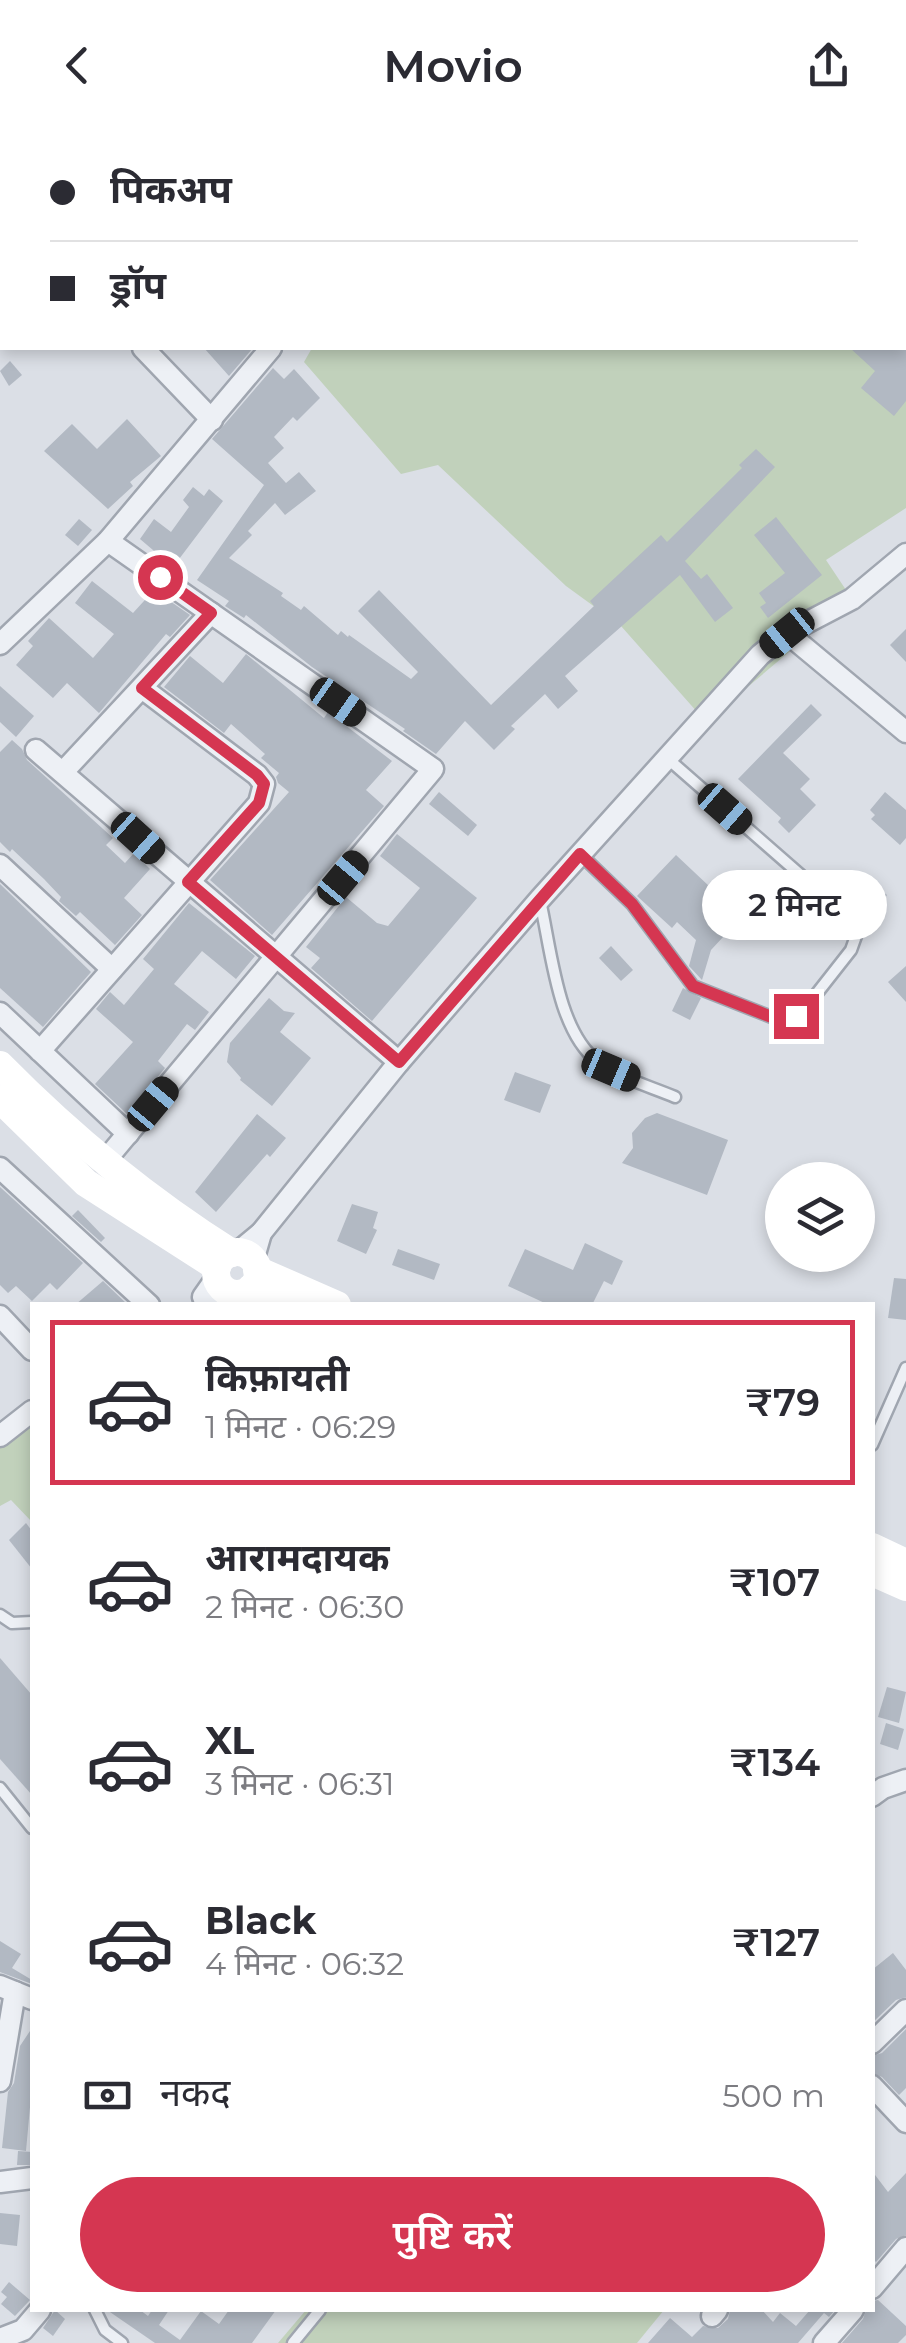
<!DOCTYPE html>
<html lang="hi">
<head>
<meta charset="utf-8">
<style>
  :root { --surface:#fff; --page:#f7f7f7; --text:#2b2b33; --muted:#7c7c81; --line:#e1e1e2; --accent:#d53651 }
  body { margin:0; font-family:Montserrat,"Noto Sans Devanagari",sans-serif; background:var(--page); color:var(--text); height:100vh; display:flex; flex-direction:column; font-size:38px; white-space:nowrap }
  * { box-sizing:border-box; margin:0 }
  p { font-size:32px; color:var(--muted) }
  .icon { flex:none; width:55px; height:55px; fill:none; stroke:currentColor; stroke-width:2; stroke-linecap:round; stroke-linejoin:round }
  .map { position:relative; flex:1; overflow:hidden }
  .panel { position:absolute; left:30px; top:1172px; width:845px; height:1010px; display:flex; flex-direction:column; background:var(--surface); border-radius:0px; box-shadow:0 5px 15px #0003 }
  .panel>* { flex:none }
  .top-card { position:absolute; left:0px; top:0px; width:908px; height:220px; box-shadow:0 5px 15px #0003; display:grid; align-content:center; height:220px; padding:0 50px; background:var(--surface) }
  .fabs { position:absolute; left:765px; top:1032px; display:grid; gap:20px }
  .fabs a { display:grid; place-items:center; width:110px; height:110px; border-radius:50%; background:var(--surface); box-shadow:0 5px 15px #0003; font-size:50px }
  .end { position:absolute; width:45px; height:45px; margin:-22px; border:12px solid #d53651; background:#fff; box-shadow:0 0 0 5px #fff }
  .from { border-radius:50% }
  .bubble { position:absolute; height:70px; border-radius:35px; background:var(--surface); box-shadow:0 5px 15px #0003; font-size:32px; font-weight:600; line-height:70px; text-align:center }
  .car { position:absolute; width:30px; height:60px; margin:-30px -15px; border-radius:12px; box-shadow:0 0 8px 2px #0007; background:linear-gradient(#222 24%,#8ab4d8 0 40%,#222 0 76%,#8ab4d8 0 86%,#222 0) }
  .top-card b { display:flex; align-items:center; gap:35px; height:95px; font-size:38px }
  .top-card b+b { border-top:2px solid var(--line) }
  .top-card i { width:25px; height:25px; background:var(--text) }
  ul { padding:18px 0 0; list-style:none }
  li { display:flex; align-items:center; gap:30px; height:165px; margin:0 20px 15px; padding:0 30px; border:5px solid transparent; border-radius:0px }
  li div { flex:1 }
  li b { display:block; font-size:38px }
  li em { font-style:normal; font-weight:600 }
  li.on { border-color:var(--accent) }
  li>.icon { width:90px; height:90px; stroke-width:1.5 }
  .pay { display:flex; align-items:center; gap:25px; height:110px; padding:0 50px; font-size:38px }
  .pay p { margin-inline-start:auto }
  .cta { display:flex; gap:20px; margin-top:auto; padding:20px 50px }
  .cta a { flex:1; height:115px; border-radius:60px; background:var(--accent); color:#fff; font-size:40px; font-weight:600; line-height:115px; text-align:center }
  header { display:flex; justify-content:space-between; align-items:center; height:130px; padding:0 50px; background:var(--surface); font-size:45px; font-weight:600 }
  .map>svg:first-child { display:block }
  .green { fill:#c1d1bb }
  .building { fill:#b2b9c3 }
  .lines { fill:none; stroke-linecap:round; stroke-linejoin:round }
  .lane-casing { stroke:#a0a6b0; stroke-width:15 }
  .street-casing { stroke:#a0a6b0; stroke-width:25 }
  .lane { stroke:#edf0f5; stroke-width:10 }
  .street { stroke:#edf0f5; stroke-width:20 }
  .secondary { stroke:#fff; stroke-width:28 }
  .route { stroke:#d53651; stroke-width:12 }
</style>
</head>
<body>
<header><svg class="icon" aria-label="back" viewBox="0 0 24 24"><path d="M15 5l-7 7 7 7"/></svg>Movio<svg class="icon" aria-label="share" viewBox="0 0 24 24"><path d="M12 15V3M7 8l5-5 5 5M5 13v7h14v-7"/></svg></header>
<div class="map">
<svg width="906" height="2213" viewBox="0 0 906 2213">
  <rect width="100%" height="100%" fill="#dbdfe6"/>
  <g class="green">
    <polygon points="645,0 906,0 906,378 826,430 852,469 706,592 621,496 566,456 438,335 401,344 304,232 312,218 905,218 905,2 643,2"/>
    <polygon points="32,1286 32,1392 11,1370 0,1376 0,1312"/>
    <polygon points="306,2180 664,2180 637,2213 278,2213"/>
  </g>
  <g class="building">
    <polygon points="204,218 253,218 229,246"/>
    <polygon points="850,218 906,218 906,271 894,286 861,258 875,241"/>
    <polygon points="10,231 22,245 9,256 0,241"/>
    <polygon points="273,238 284,249 294,239 320,268 297,291 293,287 274,307 284,318 268,333 286,353 299,342 316,361 285,385 275,373 248,401 252,405 229,428 283,463 281,466 301,480 304,476 338,505 341,501 348,507 349,505 411,549 418,542 358,481 379,460 491,575 594,476 590,471 661,405 667,412 742,338 739,335 756,319 775,337 685,431 701,449 707,444 733,478 715,492 680,445 565,546 578,561 558,579 545,564 511,596 515,599 494,620 465,591 436,624 403,601 405,599 312,537 246,485 244,488 225,476 229,471 197,450 264,355 212,309"/>
    <polygon points="127,289 161,326 130,352 133,356 108,379 44,321 72,294 97,319"/>
    <polygon points="193,357 204,366 209,359 223,371 173,437 140,409 154,389 171,402 189,377 183,370"/>
    <polygon points="776,387 822,445 768,488 760,477 766,473 759,463 785,443 754,405"/>
    <polygon points="79,389 92,400 78,416 65,405"/>
    <polygon points="92,451 133,483 154,460 190,485 170,507 166,504 99,583 67,553 53,568 16,535 33,516 28,511 49,488 93,528 114,504 75,473"/>
    <polygon points="906,499 906,532 890,515"/>
    <polygon points="246,524 324,588 328,582 392,631 366,660 384,676 272,805 210,750 289,662 278,653 276,647 279,643 261,628 265,624 231,594 224,603 164,557 190,526 223,553"/>
    <polygon points="0,556 34,586 16,607 0,592"/>
    <polygon points="811,574 822,585 783,623 810,649 800,659 816,675 789,703 778,692 781,688 738,649"/>
    <polygon points="12,610 22,619 27,630 113,708 106,715 125,733 134,723 150,739 124,768 142,785 115,815 80,782 76,786 59,771 61,767 44,749 12,719 10,722 0,712 0,622"/>
    <polygon points="439,662 477,695 468,706 429,674"/>
    <polygon points="885,662 906,680 906,708 900,715 871,689 875,685 870,680"/>
    <polygon points="397,704 477,768 372,891 311,838 320,828 306,817 346,767 377,793 388,796 420,758 380,726"/>
    <polygon points="676,725 710,757 705,763 736,793 711,820 702,850 689,836 696,810 677,792 672,798 637,766"/>
    <polygon points="859,745 887,765 873,784 845,763"/>
    <polygon points="0,754 91,842 43,897 0,858"/>
    <polygon points="189,773 255,826 236,849 202,821 174,854 209,882 195,900 187,894 158,931 165,938 127,984 95,954 133,912 96,879 110,862 124,875 154,839 143,829"/>
    <polygon points="611,816 633,840 621,851 599,828"/>
    <polygon points="906,836 906,872 888,852"/>
    <polygon points="683,858 701,868 690,890 672,881"/>
    <polygon points="269,868 284,881 295,883 280,902 311,928 272,976 240,950 241,948 227,932 230,913"/>
    <polygon points="515,942 551,955 540,983 504,970"/>
    <polygon points="657,983 728,1010 707,1065 622,1033 633,1018 632,1003 645,988"/>
    <polygon points="257,984 286,1008 270,1027 267,1024 216,1082 195,1062"/>
    <polygon points="0,1057 83,1133 57,1160 50,1153 32,1171 16,1156 8,1163 0,1155"/>
    <polygon points="352,1074 378,1082 373,1098 377,1100 366,1124 337,1111"/>
    <polygon points="78,1080 105,1108 101,1112 72,1086"/>
    <polygon points="585,1113 623,1131 612,1155 604,1151 592,1175 549,1175 508,1156 525,1119 573,1140"/>
    <polygon points="398,1119 440,1134 434,1150 392,1135"/>
    <polygon points="894,1148 906,1149 906,1190 888,1188"/>
    <polygon points="103,1151 128,1175 75,1175"/>
    <polygon points="26,1393 32,1401 32,1439 9,1410"/>
    <polygon points="0,1528 32,1565 32,1665 0,1629"/>
    <polygon points="887,1557 906,1562 899,1593 878,1587"/>
    <polygon points="886,1593 904,1599 898,1620 880,1614"/>
    <polygon points="0,1811 21,1824 12,1838 32,1850 32,1854 0,1842"/>
    <polygon points="893,1823 906,1840 906,1867 896,1870 872,1893 872,1840"/>
    <polygon points="32,1898 32,1955 26,2021 2,2018 8,1962 14,1953 20,1916"/>
    <polygon points="906,1899 906,1958 899,1965 882,1947 872,1943 872,1926 882,1923"/>
    <polygon points="18,2021 32,2022 32,2035 17,2035"/>
    <polygon points="872,2041 888,2062 906,2043 906,2105 896,2109 876,2132 872,2128"/>
    <polygon points="0,2083 20,2085 17,2116 0,2114"/>
    <polygon points="9,2152 30,2170 15,2186 1,2174 7,2167 1,2162"/>
    <polygon points="878,2170 906,2196 906,2205 898,2213 842,2213 863,2189 866,2180 872,2180 872,2171"/>
    <polygon points="55,2180 65,2189 53,2206 43,2198"/>
    <polygon points="107,2180 140,2180 148,2186 152,2180 169,2180 159,2195 180,2210 201,2181 219,2194 229,2180 276,2180 252,2213 155,2213"/>
    <polygon points="730,2180 762,2180 773,2192 780,2183 796,2196 810,2180 835,2180 829,2187 824,2183 798,2213 648,2213 670,2188 692,2207 703,2196 718,2198 728,2189"/>
  </g>
  <g class="lines">
    <g class="lane-casing">
      <g id="lane">
        <polyline points="0,114 2,112"/>
        <polyline points="581,725 632,774 693,856 774,888 795,886 807,876 851,820 856,806 852,790 667,628"/>
        <path d="M540 771C551 818 557 900 597 931 619 948 649 956 675 967"/>
        <polyline points="872,1315 906,1238"/>
        <polyline points="0,1485 12,1493 32,1492"/>
        <polyline points="0,1658 32,1698"/>
        <polyline points="95,2180 105,2200 122,2213"/>
        <polyline points="293,2213 320,2180"/>
      </g>
    </g>
    <g class="street-casing">
      <g id="street">
        <polyline points="149,0 151,2"/>
        <polyline points="294,0 297,2"/>
        <polyline points="314,2 316,0"/>
        <polyline points="448,2 450,0"/>
        <polyline points="0,65 2,68"/>
        <polyline points="143,218 212,290"/>
        <polyline points="787,503 906,602"/>
        <polyline points="0,514 108,411 271,218"/>
        <polyline points="36,620 399,932"/>
        <polyline points="63,642 211,483"/>
        <polyline points="0,735 112,839"/>
        <polyline points="0,883 128,1004"/>
        <polyline points="40,921 259,673 264,654 257,645 142,558"/>
        <polyline points="104,1032 433,639 108,411"/>
        <polyline points="0,1038 149,1175"/>
        <polyline points="261,1103 399,932 540,769 760,525 787,503 852,469 906,424"/>
        <polyline points="238,1122 261,1103 253,1131"/>
        <polyline points="217,1147 203,1167 226,1161"/>
        <polyline points="0,1186 32,1220"/>
        <polyline points="0,1306 32,1281"/>
        <polyline points="872,1666 883,1658 906,1650"/>
        <polyline points="0,1856 32,1869"/>
        <polyline points="872,1913 906,1880"/>
        <polyline points="0,1951 15,1862"/>
        <polyline points="872,1956 906,1992"/>
        <polyline points="0,2052 32,2048"/>
        <polyline points="872,2158 906,2118"/>
        <polyline points="712,2186 717,2180"/>
        <polyline points="0,2209 23,2200 40,2180"/>
        <polyline points="824,2213 853,2180"/>
      </g>
    </g>
    <use href="#lane" class="lane"/>
    <use href="#street" class="street"/>
    <g class="secondary">
      <path d="M0 935C71 1007 146 1069 232 1123"/>
      <polyline points="0,969 86,1053 217,1137"/>
      <circle cx="237" cy="1143" r="21"/>
      <polyline points="257,1140 337,1175"/>
      <polyline points="251,1158 286,1175"/>
      <polyline points="872,1417 906,1433"/>
      <polyline points="872,1442 906,1457"/>
    </g>
  </g>
  <g class="lines">
    <polyline class="route" points="160,447 211,483 142,558 257,645 264,654 259,673 188,752 399,932 580,724 632,774 693,856 774,888 796,886"/>
  </g>
</svg>
<div class="fabs">
<a><svg class="icon" aria-label="layers" viewBox="0 0 24 24"><path d="M12 4l9 5-9 5-9-5zM3 14l9 5 9-5"/></svg></a>
</div>
<i class="end from" style="left:160px;top:447px"></i>
<i class="end" style="left:796px;top:886px"></i>
<div class="bubble" style="left:702px;top:740px;width:185px">2 मिनट</div>
<i class="car" style="left:787px;top:503px;rotate:231deg"></i>
<i class="car" style="left:338px;top:572px;rotate:125deg"></i>
<i class="car" style="left:725px;top:679px;rotate:131deg"></i>
<i class="car" style="left:138px;top:708px;rotate:132deg"></i>
<i class="car" style="left:343px;top:748px;rotate:40deg"></i>
<i class="car" style="left:611px;top:940px;rotate:113deg"></i>
<i class="car" style="left:153px;top:974px;rotate:40deg"></i>
<div class="top-card">
<b><i class="from"></i>पिकअप</b>
<b><i></i>ड्रॉप</b>
</div>
<section class="panel">
<ul>
<li class="on"><svg class="icon" aria-label="car" viewBox="0 0 24 24"><path d="M5 17H2v-5l4-1 3-4h7l3 4 3 1v5h-3M9 17h6M6 11h13"/><circle cx="7" cy="17" r="2"/><circle cx="17" cy="17" r="2"/></svg><div><b>किफ़ायती</b><p>1 मिनट · 06:29</p></div><em>₹79</em></li>
<li><svg class="icon" aria-label="car" viewBox="0 0 24 24"><path d="M5 17H2v-5l4-1 3-4h7l3 4 3 1v5h-3M9 17h6M6 11h13"/><circle cx="7" cy="17" r="2"/><circle cx="17" cy="17" r="2"/></svg><div><b>आरामदायक</b><p>2 मिनट · 06:30</p></div><em>₹107</em></li>
<li><svg class="icon" aria-label="car" viewBox="0 0 24 24"><path d="M5 17H2v-5l4-1 3-4h7l3 4 3 1v5h-3M9 17h6M6 11h13"/><circle cx="7" cy="17" r="2"/><circle cx="17" cy="17" r="2"/></svg><div><b>XL</b><p>3 मिनट · 06:31</p></div><em>₹134</em></li>
<li><svg class="icon" aria-label="car" viewBox="0 0 24 24"><path d="M5 17H2v-5l4-1 3-4h7l3 4 3 1v5h-3M9 17h6M6 11h13"/><circle cx="7" cy="17" r="2"/><circle cx="17" cy="17" r="2"/></svg><div><b>Black</b><p>4 मिनट · 06:32</p></div><em>₹127</em></li>
</ul>
<div class="pay"><svg class="icon" aria-label="cash" viewBox="0 0 24 24"><path d="M3 7h18v10H3z"/><circle cx="12" cy="12" r="2"/></svg>नकद<p>500 m</p></div>
<div class="cta"><a>पुष्टि करें</a></div>
</section>
</div>
</body>
</html>
